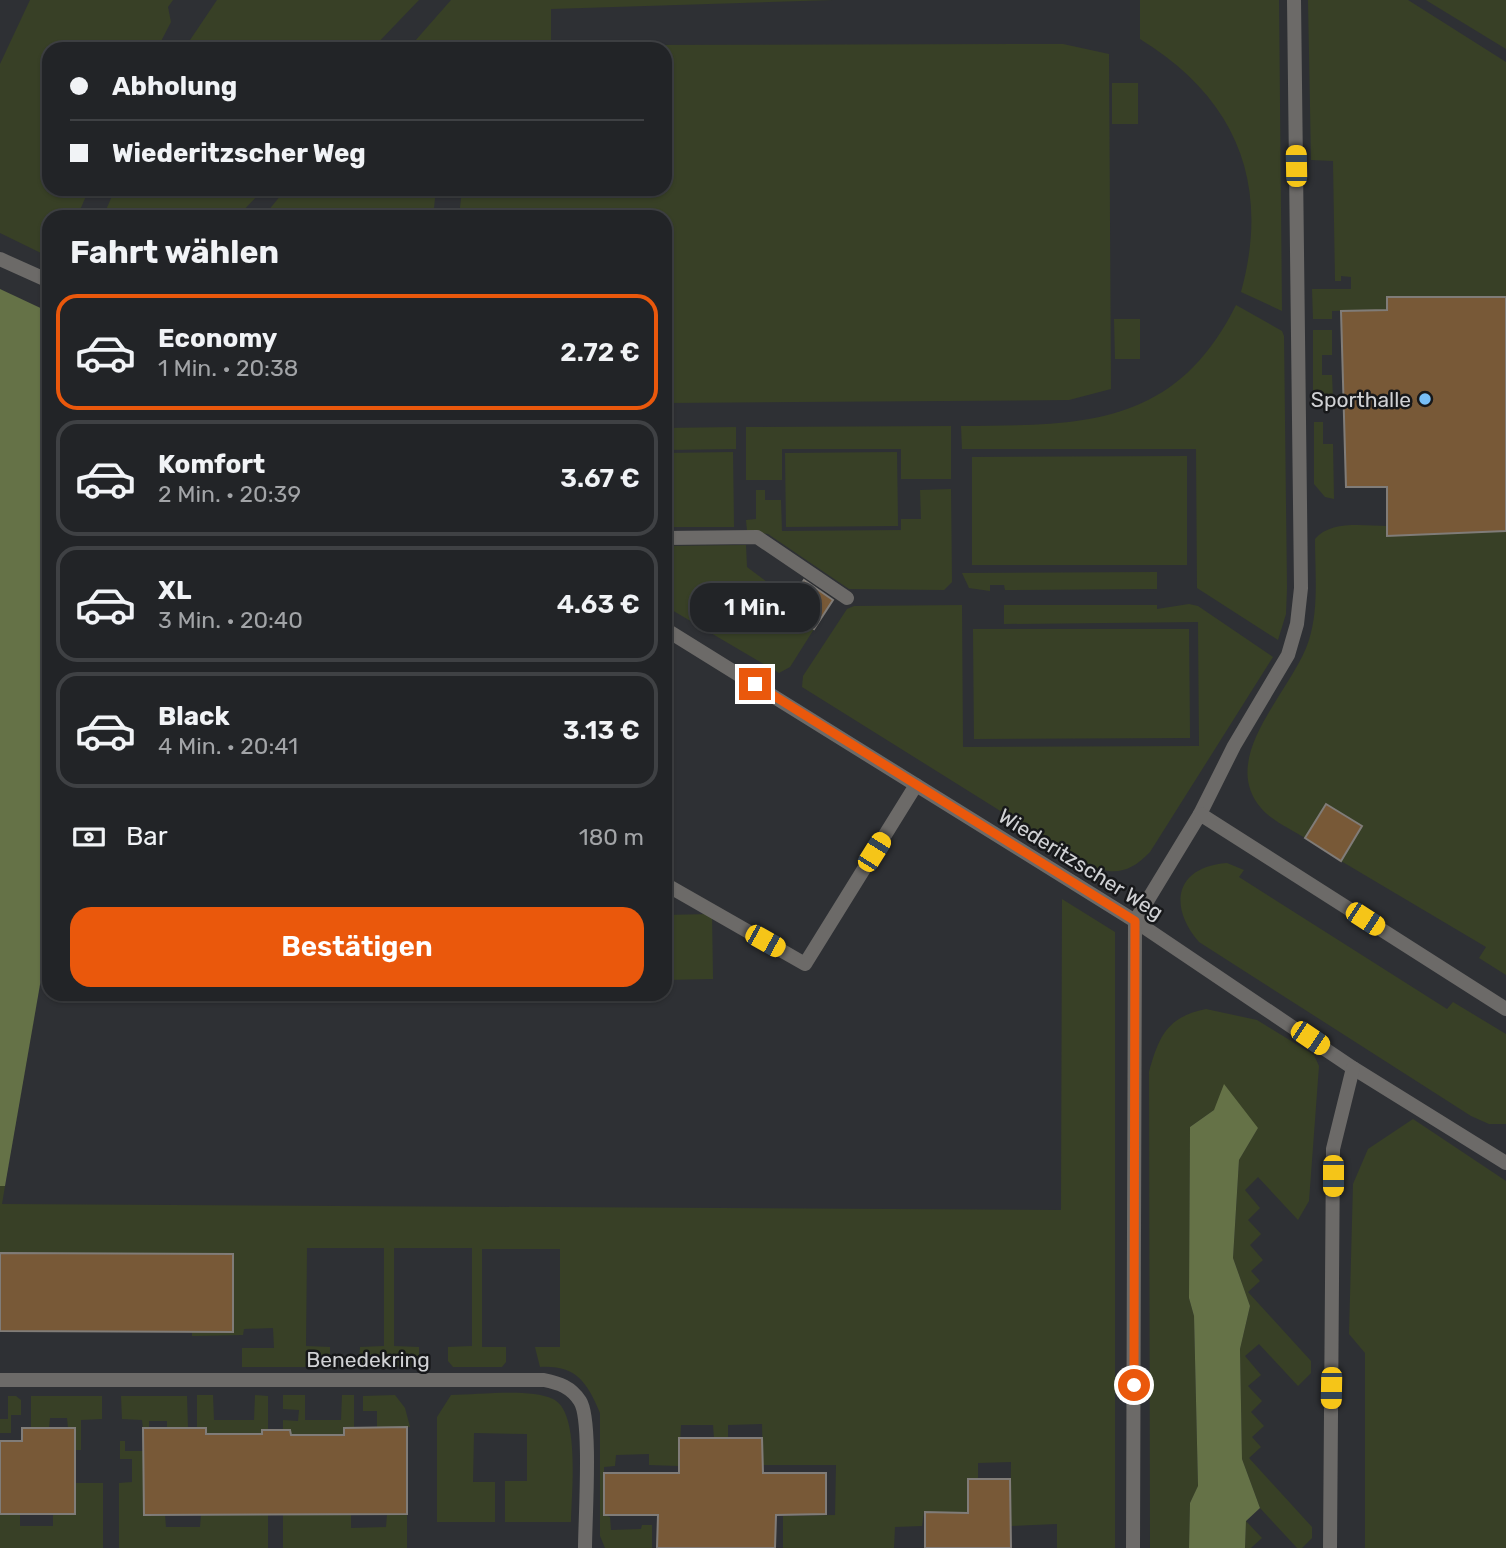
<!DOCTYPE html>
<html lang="de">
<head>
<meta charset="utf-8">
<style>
  :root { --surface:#222427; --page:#2a2c2f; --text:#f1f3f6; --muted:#a2a4a7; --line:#3f4144; --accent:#ea580c }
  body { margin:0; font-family:Rubik,sans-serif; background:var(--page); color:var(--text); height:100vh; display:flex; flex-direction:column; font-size:26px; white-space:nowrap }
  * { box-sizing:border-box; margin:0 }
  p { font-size:23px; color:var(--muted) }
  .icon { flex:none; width:38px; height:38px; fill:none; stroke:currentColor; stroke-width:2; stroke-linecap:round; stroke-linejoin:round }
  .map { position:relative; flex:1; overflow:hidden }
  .drawer { position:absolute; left:42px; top:210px; width:630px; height:791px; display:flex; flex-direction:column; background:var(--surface); border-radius:21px; box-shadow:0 2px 5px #0004,0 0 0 2px var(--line) }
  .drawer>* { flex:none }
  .hud { position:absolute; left:42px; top:42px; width:630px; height:154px; border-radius:21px; box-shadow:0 2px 5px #0004,0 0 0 2px var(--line); display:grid; align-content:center; height:154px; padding:0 28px; background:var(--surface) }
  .end { position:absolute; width:32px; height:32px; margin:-16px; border:9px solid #ea580c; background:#fff; box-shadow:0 0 0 4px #fff }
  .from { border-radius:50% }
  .bubble { position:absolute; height:49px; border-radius:21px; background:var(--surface); box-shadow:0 2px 5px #0004,0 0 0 2px var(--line); font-size:23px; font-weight:600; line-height:49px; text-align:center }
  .car { position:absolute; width:21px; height:42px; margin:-21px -10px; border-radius:9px; box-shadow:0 0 5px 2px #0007; background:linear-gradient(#f5c518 24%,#345 0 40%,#f5c518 0 76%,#345 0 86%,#f5c518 0) }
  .hud b { display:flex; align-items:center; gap:24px; height:66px; font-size:26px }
  .hud b+b { border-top:2px solid var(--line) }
  .hud i { width:18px; height:18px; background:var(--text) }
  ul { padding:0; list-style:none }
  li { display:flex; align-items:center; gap:21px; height:116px; margin:0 14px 10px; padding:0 14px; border:4px solid var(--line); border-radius:21px }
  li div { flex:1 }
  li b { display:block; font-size:26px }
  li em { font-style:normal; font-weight:600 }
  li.on { border-color:var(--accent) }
  li>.icon { width:63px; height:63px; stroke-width:1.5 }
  h2 { padding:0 28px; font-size:32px; line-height:84px }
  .pay { display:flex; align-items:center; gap:18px; height:77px; padding:0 28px; font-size:26px }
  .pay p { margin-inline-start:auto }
  .primary-button { display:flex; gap:14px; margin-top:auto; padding:14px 28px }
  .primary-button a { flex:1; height:80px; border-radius:21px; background:var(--accent); color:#fff; font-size:28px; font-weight:600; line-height:80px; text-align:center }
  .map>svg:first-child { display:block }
  .green { fill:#384026 }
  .forest { fill:#657247 }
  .building { fill:#785937; stroke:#807c78; stroke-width:2 }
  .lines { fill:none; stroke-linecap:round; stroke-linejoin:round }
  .service { stroke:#6c6a68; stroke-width:14 }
  .minor { stroke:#6c6a68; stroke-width:14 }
  .route { stroke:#ea580c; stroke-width:9 }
  .poi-dot { fill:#78bff7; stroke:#17181a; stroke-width:2.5 }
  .labels { text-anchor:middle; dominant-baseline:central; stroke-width:5; stroke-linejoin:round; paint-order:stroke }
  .poi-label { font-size:21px; fill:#d0d1d4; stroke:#17181a; text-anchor:end }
  .street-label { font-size:21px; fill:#d0d1d4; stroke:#17181a }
</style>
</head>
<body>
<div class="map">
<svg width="1506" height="1548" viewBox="0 0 1506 1548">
  <rect width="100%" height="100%" fill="#2e3034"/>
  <g class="green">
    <polygon points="30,0 173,0 168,7 171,22 157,49 49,49 49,189 89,189 77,217 49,217 49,254 45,255 0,233 0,64"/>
    <polygon points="217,0 419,0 372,49 184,49"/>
    <polygon points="451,0 833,0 551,9 551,40 534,49 408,49"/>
    <path d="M1140 0H1279L1282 311 1241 292C1271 183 1236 98 1140 39Z"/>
    <polygon points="1308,0 1408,0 1506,62 1506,297 1387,297 1387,310 1332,311 1332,319 1313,319 1312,289 1351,289 1351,277 1341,276 1341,281 1335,281 1333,161 1311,160"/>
    <polygon points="1426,0 1506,0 1506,49 1429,2"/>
    <polygon points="1063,44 1109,54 1111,389 1069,400 665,403 665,217 459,217 462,189 665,189 665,49 602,49 634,45"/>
    <rect x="1112" y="83" width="26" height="41"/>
    <polygon points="115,189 264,189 237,217 103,217"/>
    <polygon points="286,189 436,189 433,217 263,217"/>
    <path d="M1236 305 1282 331 1284 336 1287 588 1286 614 1278 640 1197 588 1196 449H962L961 426C1081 425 1175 428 1236 305Z"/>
    <polygon points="1114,319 1140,319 1140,359 1115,359"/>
    <polygon points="1313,330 1332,330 1332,355 1322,355 1322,375 1332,375 1333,399 1318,399 1317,408 1313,408"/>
    <polygon points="1314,422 1323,422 1323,444 1333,444 1334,499 1325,497 1314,484"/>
    <polygon points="951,426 951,479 901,479 901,449 782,449 782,480 746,480 746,427"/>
    <polygon points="736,427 736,449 665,450 665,428"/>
    <polygon points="733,452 734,527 665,527 665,453"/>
    <polygon points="897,452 898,526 786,527 785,453"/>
    <polygon points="1187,456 1187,565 972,565 972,457"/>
    <polygon points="951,489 952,582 944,590 849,589 768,534 747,531 746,520 756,519 756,490 765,490 765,500 781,500 782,531 901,530 901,519 921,519 920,490"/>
    <path d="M1387 526 1388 535 1506 531V975L1479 958 1486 947 1341 861 1362 826 1327 804 1305 838C1291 829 1272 821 1261 808 1217 756 1293 691 1309 640 1319 608 1315 572 1315 539 1331 520 1364 526 1387 526Z"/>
    <polygon points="746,545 747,567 791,600 785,609 814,629 790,667 779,673 665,606 665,546"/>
    <polygon points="1157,572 1157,589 1005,590 1004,585 990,585 990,591 969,588 962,573"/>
    <path d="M1189 604 1198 606 1273 657 1150 852C1130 873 1114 876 1087 865L802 687 803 676 847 609 854 606 962 605 963 747 1199 746 1198 622 1004 624V605H1157V609Z"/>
    <polygon points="973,629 1189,629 1190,738 974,739"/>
    <path d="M1227 863 1244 870 1239 877 1447 1009 1453 1002 1506 1034V1124H1489L1471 1116 1199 942C1168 906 1175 867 1227 863Z"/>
    <path d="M1062 899 1115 932V1548H1057V1524L1010 1526 1011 1462 978 1463V1479H968V1530H952L951 1512H924L922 1526 895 1527 894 1548H783V1516L835 1515 836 1465H763L762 1424 728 1425V1438H714L713 1425H681L679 1466 649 1465V1454L616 1455 615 1466 604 1467V1515L610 1517 611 1530 641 1529 642 1525H652V1548H605L600 1536V1413C587 1382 576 1365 540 1367L535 1347H560V1249H482V1347H506V1362L502 1367H453L448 1361V1347L472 1346V1248H394V1346L419 1347V1362L413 1367 365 1366 359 1362 360 1347 384 1346V1248H307L306 1346 330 1347V1362L326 1367H242V1348H274L273 1328 244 1329 243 1335 192 1336V1332L0 1253V1186H5L2 1204 1061 1210Z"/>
    <polygon points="712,914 713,979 665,980 665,915"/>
    <path d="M1206 1009 1257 1020 1314 1055 1319 1066 1309 1201 1298 1220 1258 1177 1245 1190 1260 1208 1248 1220 1261 1234 1250 1245 1263 1260 1251 1271 1260 1281 1248 1292 1311 1361V1373L1298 1386 1259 1344 1245 1356 1261 1375 1248 1386 1262 1401 1251 1412 1264 1426 1252 1437 1261 1447 1249 1458 1312 1527V1538L1302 1548H1297L1260 1508 1242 1459 1240 1349 1250 1306 1233 1258 1239 1160 1258 1128 1214 1110 1190 1127 1189 1298 1194 1316 1198 1487 1190 1503 1189 1548H1150L1149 1072C1159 1036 1167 1017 1206 1009Z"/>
    <polygon points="1413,1119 1506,1181 1506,1548 1365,1548 1365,1353 1349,1334 1353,1184 1368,1149"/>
    <polygon points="197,1395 213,1395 214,1420 254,1420 255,1395 268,1396 268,1430 263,1430 262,1434 206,1434 206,1428 197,1428"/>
    <polygon points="283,1395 305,1395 305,1420 341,1420 342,1395 354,1395 354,1428 344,1428 344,1435 291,1435 290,1430 283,1430 283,1420 298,1421 299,1410 283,1409"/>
    <polygon points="395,1395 405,1408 410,1427 377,1427 377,1411 363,1411 363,1396"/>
    <path d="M451 1395C479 1395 529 1388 553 1399 581 1412 571 1495 571 1522H505V1481H527V1434L474 1433 473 1482H495V1522H437V1417Z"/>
    <polygon points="8,1396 16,1396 21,1400 21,1415 11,1415 11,1433 0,1433 0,1419 8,1419"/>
    <polygon points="31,1396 102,1396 102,1419 81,1420 81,1450 75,1450 75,1428 68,1428 67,1418 50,1418 49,1428 31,1428"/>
    <polygon points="121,1396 187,1396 188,1428 167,1428 167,1421 149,1421 149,1428 143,1428 142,1420 122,1419"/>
    <polygon points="120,1441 125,1441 125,1451 143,1451 144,1515 165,1515 166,1527 200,1527 201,1515 268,1514 268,1548 119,1548 119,1483 132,1482 132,1459 120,1459"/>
    <polygon points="75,1483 103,1483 103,1548 0,1548 0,1514 20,1514 20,1526 53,1526 53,1514"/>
    <polygon points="283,1514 351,1514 351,1528 386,1527 387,1514 407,1514 407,1548 283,1548"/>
    <polygon points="1246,1521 1262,1538 1251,1548 1245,1548"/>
  </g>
  <g class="forest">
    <polygon points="0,289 49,312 49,933 5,1186 0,1186"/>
    <polygon points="1224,1084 1258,1128 1239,1160 1233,1258 1250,1306 1240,1349 1242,1459 1260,1508 1246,1521 1245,1548 1189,1548 1190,1503 1198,1486 1194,1316 1189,1298 1190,1127 1214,1110"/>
  </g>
  <g class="building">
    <polygon points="1387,297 1506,297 1506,531 1387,536 1387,487 1346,487 1341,311 1387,310"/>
    <polygon points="804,580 833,600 814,629 785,609"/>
    <polygon points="1326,804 1362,826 1341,861 1305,838"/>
    <polygon points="0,1253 233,1254 233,1332 0,1331"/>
    <polygon points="407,1427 407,1514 144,1515 143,1428 206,1428 206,1434 262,1434 262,1430 290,1430 291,1435 344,1435 344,1428"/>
    <polygon points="22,1428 75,1428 75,1514 0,1514 0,1441 22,1441"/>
    <polygon points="679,1438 762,1438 763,1473 826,1473 826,1514 776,1515 775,1548 657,1548 658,1515 604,1515 604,1473 679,1473"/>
    <polygon points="968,1479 1010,1479 1011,1548 925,1548 925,1512 968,1513"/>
  </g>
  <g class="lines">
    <g class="service">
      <polyline points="665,538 757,537 847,598"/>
      <polyline points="665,629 1135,921 1353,1068 1506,1163"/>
      <polyline points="1200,814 1234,746 1288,655 1297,624 1301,588 1294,0"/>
      <polyline points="665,884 805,964 916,785"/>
      <polyline points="1133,1548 1135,921 1200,814 1506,1009"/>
      <polyline points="1330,1548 1333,1149 1353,1068"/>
    </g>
    <g class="minor">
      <polyline points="0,259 49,281"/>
      <path d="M0 1380H544C559 1383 571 1387 580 1401 592 1419 585 1520 585 1548"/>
    </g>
  </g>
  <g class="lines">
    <polyline class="route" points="755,684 1135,921 1134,1385"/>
  </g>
  <circle class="poi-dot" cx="1425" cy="399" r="7"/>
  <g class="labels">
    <g class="poi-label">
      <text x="1411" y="399">Sporthalle</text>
    </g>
    <g class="street-label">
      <text transform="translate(1081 864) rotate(32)">Wiederitzscher Weg</text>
      <text x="368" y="1359">Benedekring</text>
    </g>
  </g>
</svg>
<i class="end from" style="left:1134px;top:1385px"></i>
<i class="end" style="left:755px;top:684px"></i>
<div class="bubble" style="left:690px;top:583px;width:130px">1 Min.</div>
<i class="car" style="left:1296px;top:166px;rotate:359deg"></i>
<i class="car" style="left:874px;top:852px;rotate:32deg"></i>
<i class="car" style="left:1365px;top:919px;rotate:123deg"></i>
<i class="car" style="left:765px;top:941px;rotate:119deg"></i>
<i class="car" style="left:1310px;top:1038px;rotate:124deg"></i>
<i class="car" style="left:1333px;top:1176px;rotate:180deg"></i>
<i class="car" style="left:1331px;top:1388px;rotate:181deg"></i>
<div class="hud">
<b><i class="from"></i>Abholung</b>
<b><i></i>Wiederitzscher Weg</b>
</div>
<section class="drawer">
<h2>Fahrt wählen</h2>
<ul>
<li class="on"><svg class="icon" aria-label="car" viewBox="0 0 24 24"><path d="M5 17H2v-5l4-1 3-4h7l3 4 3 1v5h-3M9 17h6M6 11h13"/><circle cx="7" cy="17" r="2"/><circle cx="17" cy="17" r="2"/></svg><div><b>Economy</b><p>1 Min. · 20:38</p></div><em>2.72 €</em></li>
<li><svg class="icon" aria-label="car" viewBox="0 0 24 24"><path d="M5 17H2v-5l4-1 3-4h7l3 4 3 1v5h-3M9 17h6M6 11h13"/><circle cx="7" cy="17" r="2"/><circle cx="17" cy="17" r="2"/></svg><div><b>Komfort</b><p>2 Min. · 20:39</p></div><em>3.67 €</em></li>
<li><svg class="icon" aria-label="car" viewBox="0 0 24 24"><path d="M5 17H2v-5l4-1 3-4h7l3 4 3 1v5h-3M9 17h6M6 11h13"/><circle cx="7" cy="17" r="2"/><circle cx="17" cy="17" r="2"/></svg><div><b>XL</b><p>3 Min. · 20:40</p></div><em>4.63 €</em></li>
<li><svg class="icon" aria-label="car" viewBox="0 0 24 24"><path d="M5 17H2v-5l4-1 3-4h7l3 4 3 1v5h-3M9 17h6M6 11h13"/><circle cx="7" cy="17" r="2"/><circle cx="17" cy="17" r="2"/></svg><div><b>Black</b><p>4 Min. · 20:41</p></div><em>3.13 €</em></li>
</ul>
<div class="pay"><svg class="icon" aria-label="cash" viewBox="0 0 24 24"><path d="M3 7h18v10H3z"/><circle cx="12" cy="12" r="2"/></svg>Bar<p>180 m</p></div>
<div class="primary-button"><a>Bestätigen</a></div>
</section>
</div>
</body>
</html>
